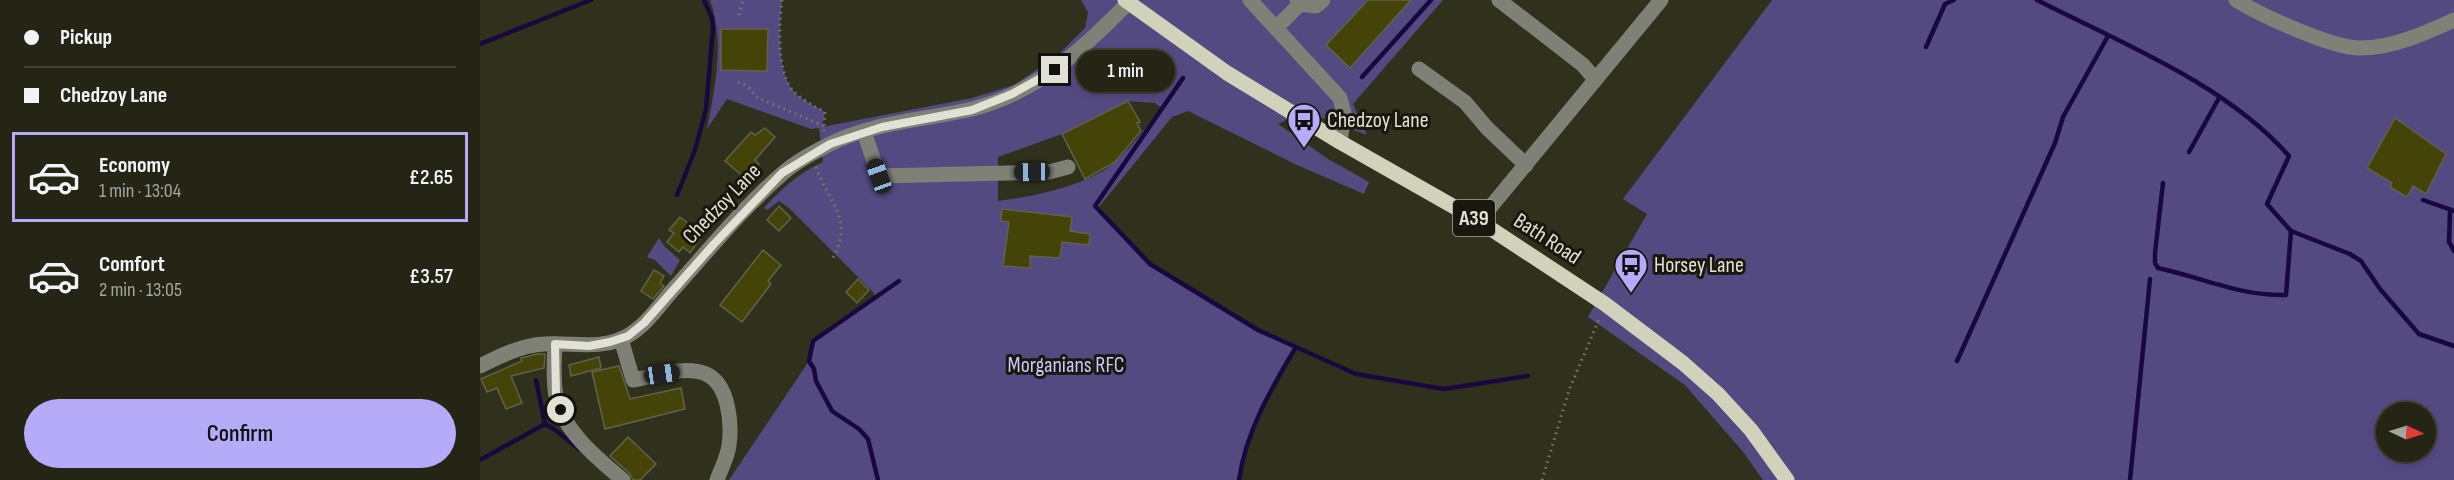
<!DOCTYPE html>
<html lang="en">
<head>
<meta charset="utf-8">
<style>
  :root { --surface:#242515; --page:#303122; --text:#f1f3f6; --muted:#a3a5a0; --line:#414234; --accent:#b6abf8 }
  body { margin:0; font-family:"Sofia Sans Condensed",sans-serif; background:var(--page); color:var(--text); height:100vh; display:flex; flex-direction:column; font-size:22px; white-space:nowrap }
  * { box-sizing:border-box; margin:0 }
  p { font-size:20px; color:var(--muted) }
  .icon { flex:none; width:33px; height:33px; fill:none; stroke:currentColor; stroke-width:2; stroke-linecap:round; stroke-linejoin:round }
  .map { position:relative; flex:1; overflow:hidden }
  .sheet { display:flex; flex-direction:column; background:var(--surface); width:480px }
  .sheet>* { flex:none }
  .top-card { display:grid; align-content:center; height:132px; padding:0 24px; background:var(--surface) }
  .needle { width:39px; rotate:94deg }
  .fabs { position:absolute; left:1896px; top:402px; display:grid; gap:12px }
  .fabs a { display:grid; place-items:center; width:60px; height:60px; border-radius:50%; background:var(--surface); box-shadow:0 3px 9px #0003,0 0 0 2px var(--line); font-size:30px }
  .end { position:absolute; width:27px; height:27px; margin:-14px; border:8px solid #e1e2d5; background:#111; box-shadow:0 0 0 3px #111 }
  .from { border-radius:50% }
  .bubble { position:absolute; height:42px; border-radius:21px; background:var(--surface); box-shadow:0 3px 9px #0003,0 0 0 2px var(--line); font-size:20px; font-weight:600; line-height:42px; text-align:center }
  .car { position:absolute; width:18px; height:36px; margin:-18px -9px; border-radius:8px; box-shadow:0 0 4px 2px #0007; background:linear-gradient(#222 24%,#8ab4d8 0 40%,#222 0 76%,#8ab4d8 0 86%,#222 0) }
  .top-card b { display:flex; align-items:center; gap:21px; height:57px; font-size:22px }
  .top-card b+b { border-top:2px solid var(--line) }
  .top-card i { width:15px; height:15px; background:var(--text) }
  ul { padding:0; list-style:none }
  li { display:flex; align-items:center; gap:18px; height:90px; margin:0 12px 9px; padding:0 12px; border:3px solid transparent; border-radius:0px }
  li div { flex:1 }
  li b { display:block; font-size:22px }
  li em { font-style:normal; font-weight:600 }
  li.selected { border-color:var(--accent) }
  li>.icon { width:54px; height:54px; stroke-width:1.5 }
  .button { display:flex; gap:12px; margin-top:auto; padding:12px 24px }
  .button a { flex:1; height:69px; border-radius:36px; background:var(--accent); color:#111; font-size:24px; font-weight:600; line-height:69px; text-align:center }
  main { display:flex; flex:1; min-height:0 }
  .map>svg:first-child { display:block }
  .green { fill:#544a82; fill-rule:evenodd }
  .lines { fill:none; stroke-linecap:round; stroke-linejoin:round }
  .stream { stroke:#19083e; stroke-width:4.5 }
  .building { fill:#444409; stroke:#61624b; stroke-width:1.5 }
  .path { stroke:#7a7b69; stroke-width:3; stroke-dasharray:1.5 4.5; stroke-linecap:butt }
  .minor { stroke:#7f8076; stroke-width:15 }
  .major { stroke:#d0d2bc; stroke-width:15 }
  .route { stroke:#e1e2d5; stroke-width:8 }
  .labels { text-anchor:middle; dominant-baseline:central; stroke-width:6; stroke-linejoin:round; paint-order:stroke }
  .shield { fill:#18180f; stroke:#a5a59a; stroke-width:1.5 }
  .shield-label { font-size:21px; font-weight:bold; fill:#e1e2d5 }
  .poi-label { font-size:22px; fill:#e1e2d5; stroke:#18180f; text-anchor:start }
  .street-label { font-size:22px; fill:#e1e2d5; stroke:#18180f }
  .park-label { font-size:22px; fill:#cdc6fd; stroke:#18180f }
</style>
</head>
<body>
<main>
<section class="sheet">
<div class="top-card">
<b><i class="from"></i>Pickup</b>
<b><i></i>Chedzoy Lane</b>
</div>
<ul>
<li class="selected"><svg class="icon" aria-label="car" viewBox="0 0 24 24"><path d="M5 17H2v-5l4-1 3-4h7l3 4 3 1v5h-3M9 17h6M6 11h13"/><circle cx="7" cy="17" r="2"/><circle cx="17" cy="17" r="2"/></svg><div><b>Economy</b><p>1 min · 13:04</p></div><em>£2.65</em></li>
<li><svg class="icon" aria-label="car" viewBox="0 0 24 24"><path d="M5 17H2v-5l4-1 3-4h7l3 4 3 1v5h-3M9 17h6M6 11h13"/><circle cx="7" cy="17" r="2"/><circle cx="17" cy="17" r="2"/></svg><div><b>Comfort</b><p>2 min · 13:05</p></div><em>£3.57</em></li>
</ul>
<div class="button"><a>Confirm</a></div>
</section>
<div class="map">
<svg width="1974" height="480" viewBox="0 0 1974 480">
  <rect width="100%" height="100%" fill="#30311c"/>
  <g class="green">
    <path d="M230 0H302C299 23 297 69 311 88 319 99 333 105 345 112L342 127 492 98 534 85 578 55 605 28 608 12 601 0H963L873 104 887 135 824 111 798 124 848 159 889 182 884 194 817 165 708 111 692 117 618 208 670 264 778 330 816 347C791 389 766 431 759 480H249L329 361 333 341 395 296 393 292 309 208 299 201 287 210 284 208C301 189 320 172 343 162L339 128 331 129 247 99 227 129C235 87 245 41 230 0ZM648 101 675 103 682 108C667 125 653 146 636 161 611 185 552 197 518 201V157L582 134Z"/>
    <path d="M1292 0H1974V480H1283L1264 453 1205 385 1108 317 1167 214 1143 199ZM1906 412H1946V452H1906Z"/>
    <polygon points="179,238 184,246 200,260 191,276 175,260 167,257"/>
  </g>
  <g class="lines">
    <g class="stream">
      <path d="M1557 0C1641 43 1746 84 1809 156L1787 204 1811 231 1870 254 1881 261 1900 289 1939 334 1974 346"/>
      <polyline points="0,44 111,0"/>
      <polyline points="1446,47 1465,4 1474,0"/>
      <polyline points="882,77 951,0"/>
      <polyline points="703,78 615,206 670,264 778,330 876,374 964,389 1048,376"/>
      <polyline points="1709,152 1739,98"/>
      <path d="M1683 183 1675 253V263L1678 268C1724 278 1759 296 1806 295L1811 231"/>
      <polyline points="197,195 215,150 226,109 233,28 232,18 224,0"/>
      <polyline points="1943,200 1974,211"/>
      <polyline points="1970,211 1969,242 1974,251"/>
      <polyline points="1477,361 1575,143 1583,117 1628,36"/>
      <polyline points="56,380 65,424 74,429 99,449"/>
      <polyline points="0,460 65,424"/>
      <polyline points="398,480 388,439 379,429 352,411 336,381 334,369 329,361 333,341 419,281"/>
      <path d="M759 480C766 431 791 389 816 347"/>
      <polyline points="1650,480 1670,279"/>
    </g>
  </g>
  <g class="building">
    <polygon points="888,0 931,0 870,68 846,45"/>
    <polygon points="241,29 288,29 287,71 241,70"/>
    <polygon points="648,101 660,122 657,123 661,131 635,162 605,179 582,134"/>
    <polygon points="1915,118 1966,154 1946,194 1933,186 1927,197 1910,187 1912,183 1887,168"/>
    <polygon points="285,128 295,137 275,160 279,164 266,179 245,161 271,132 275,135"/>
    <polygon points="299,206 311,218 299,231 287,220"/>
    <polygon points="522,209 592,217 590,231 610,234 609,245 582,242 580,258 550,256 550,268 523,266 529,222 521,221"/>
    <polygon points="200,217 223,235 210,253 203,247 199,252 187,242 194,233 189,230"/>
    <polygon points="283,250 301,265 288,281 291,284 262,322 240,305"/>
    <polygon points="174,270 184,276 180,283 184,286 173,299 161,291"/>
    <polygon points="378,279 389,290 377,303 366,292"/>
    <polygon points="57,354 65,354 64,368 31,376 42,403 26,409 17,388 7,392 1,379 42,361 41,358"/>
    <polygon points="119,357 121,368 91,376 89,365"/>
    <polygon points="139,366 150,399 201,388 205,409 125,429 112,372"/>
    <polygon points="148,437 176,464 160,480 153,480 149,473 130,456"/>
  </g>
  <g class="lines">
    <g class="path">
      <path d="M302 0C299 23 297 69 311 88 319 99 333 105 345 112L344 131"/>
      <polyline points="259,15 263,0"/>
      <polyline points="258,82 267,86 278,98 344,126"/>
      <path d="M336 167C349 204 376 220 351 261"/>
      <polyline points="1062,480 1089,390 1120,317"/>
    </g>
    <g class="minor">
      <polyline points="770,0 860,98 864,113 860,142"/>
      <polyline points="1019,0 1103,65 1115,79"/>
      <path d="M1756 0C1780 15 1854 49 1881 48 1912 48 1946 33 1974 20"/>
      <polyline points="820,4 836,6 843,0"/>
      <polyline points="796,28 820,4 817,0"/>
      <polyline points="939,69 985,102 1007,128 1046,165"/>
      <polyline points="384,132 399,176 569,172 588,167"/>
      <polyline points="999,221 1181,0"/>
      <path d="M141 339 153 380C175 376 205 365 226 374 249 384 252 424 249 445 248 456 241 469 237 480"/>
      <path d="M75 344C74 361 73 380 76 396 82 430 118 459 143 480"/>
      <path d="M0 366C20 356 42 345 64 344 92 342 123 351 149 335 169 323 183 300 199 283 231 247 265 206 302 174 315 162 332 153 348 145 390 123 443 120 488 110 554 95 603 49 648 3"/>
    </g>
    <polyline class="major" points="645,0 747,73 860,142 999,221 1125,304 1203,363 1238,394 1271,430 1307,480"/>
  </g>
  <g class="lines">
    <polyline class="route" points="81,410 76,397 75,344 109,346 130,342 148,336 164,323 234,244 302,173 350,144 402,127 492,110 532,94 575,70"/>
  </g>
  <defs>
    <g id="bus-pin" transform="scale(1.725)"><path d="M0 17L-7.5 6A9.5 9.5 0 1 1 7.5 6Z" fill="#b6abf8" stroke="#18180f"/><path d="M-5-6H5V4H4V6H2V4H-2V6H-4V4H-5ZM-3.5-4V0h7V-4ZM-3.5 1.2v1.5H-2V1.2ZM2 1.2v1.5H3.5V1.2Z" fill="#111"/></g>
  </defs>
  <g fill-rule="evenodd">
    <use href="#bus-pin" x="824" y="120"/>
    <use href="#bus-pin" x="1151" y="265"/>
  </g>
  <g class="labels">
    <rect class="shield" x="973" y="200" width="42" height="36" rx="4.5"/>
    <g class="shield-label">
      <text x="994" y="218">A39</text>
    </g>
    <g class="poi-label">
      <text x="847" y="120">Chedzoy Lane</text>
      <text x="1174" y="265">Horsey Lane</text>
    </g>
    <g class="street-label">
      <text transform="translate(242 204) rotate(-46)">Chedzoy Lane</text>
      <text transform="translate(1067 239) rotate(33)">Bath Road</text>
    </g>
    <g class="park-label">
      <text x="586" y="365">Morganians RFC</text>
    </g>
  </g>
</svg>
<div class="fabs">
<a><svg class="needle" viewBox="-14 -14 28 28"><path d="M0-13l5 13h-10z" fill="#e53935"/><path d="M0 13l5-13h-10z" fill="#a3a5a0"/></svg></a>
</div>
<i class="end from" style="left:81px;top:410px"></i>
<i class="end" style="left:575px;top:70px"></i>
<div class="bubble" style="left:596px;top:50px;width:99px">1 min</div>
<i class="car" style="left:552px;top:172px;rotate:269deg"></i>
<i class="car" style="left:399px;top:176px;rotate:340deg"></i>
<i class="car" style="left:182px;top:374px;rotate:82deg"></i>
</div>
</main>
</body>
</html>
